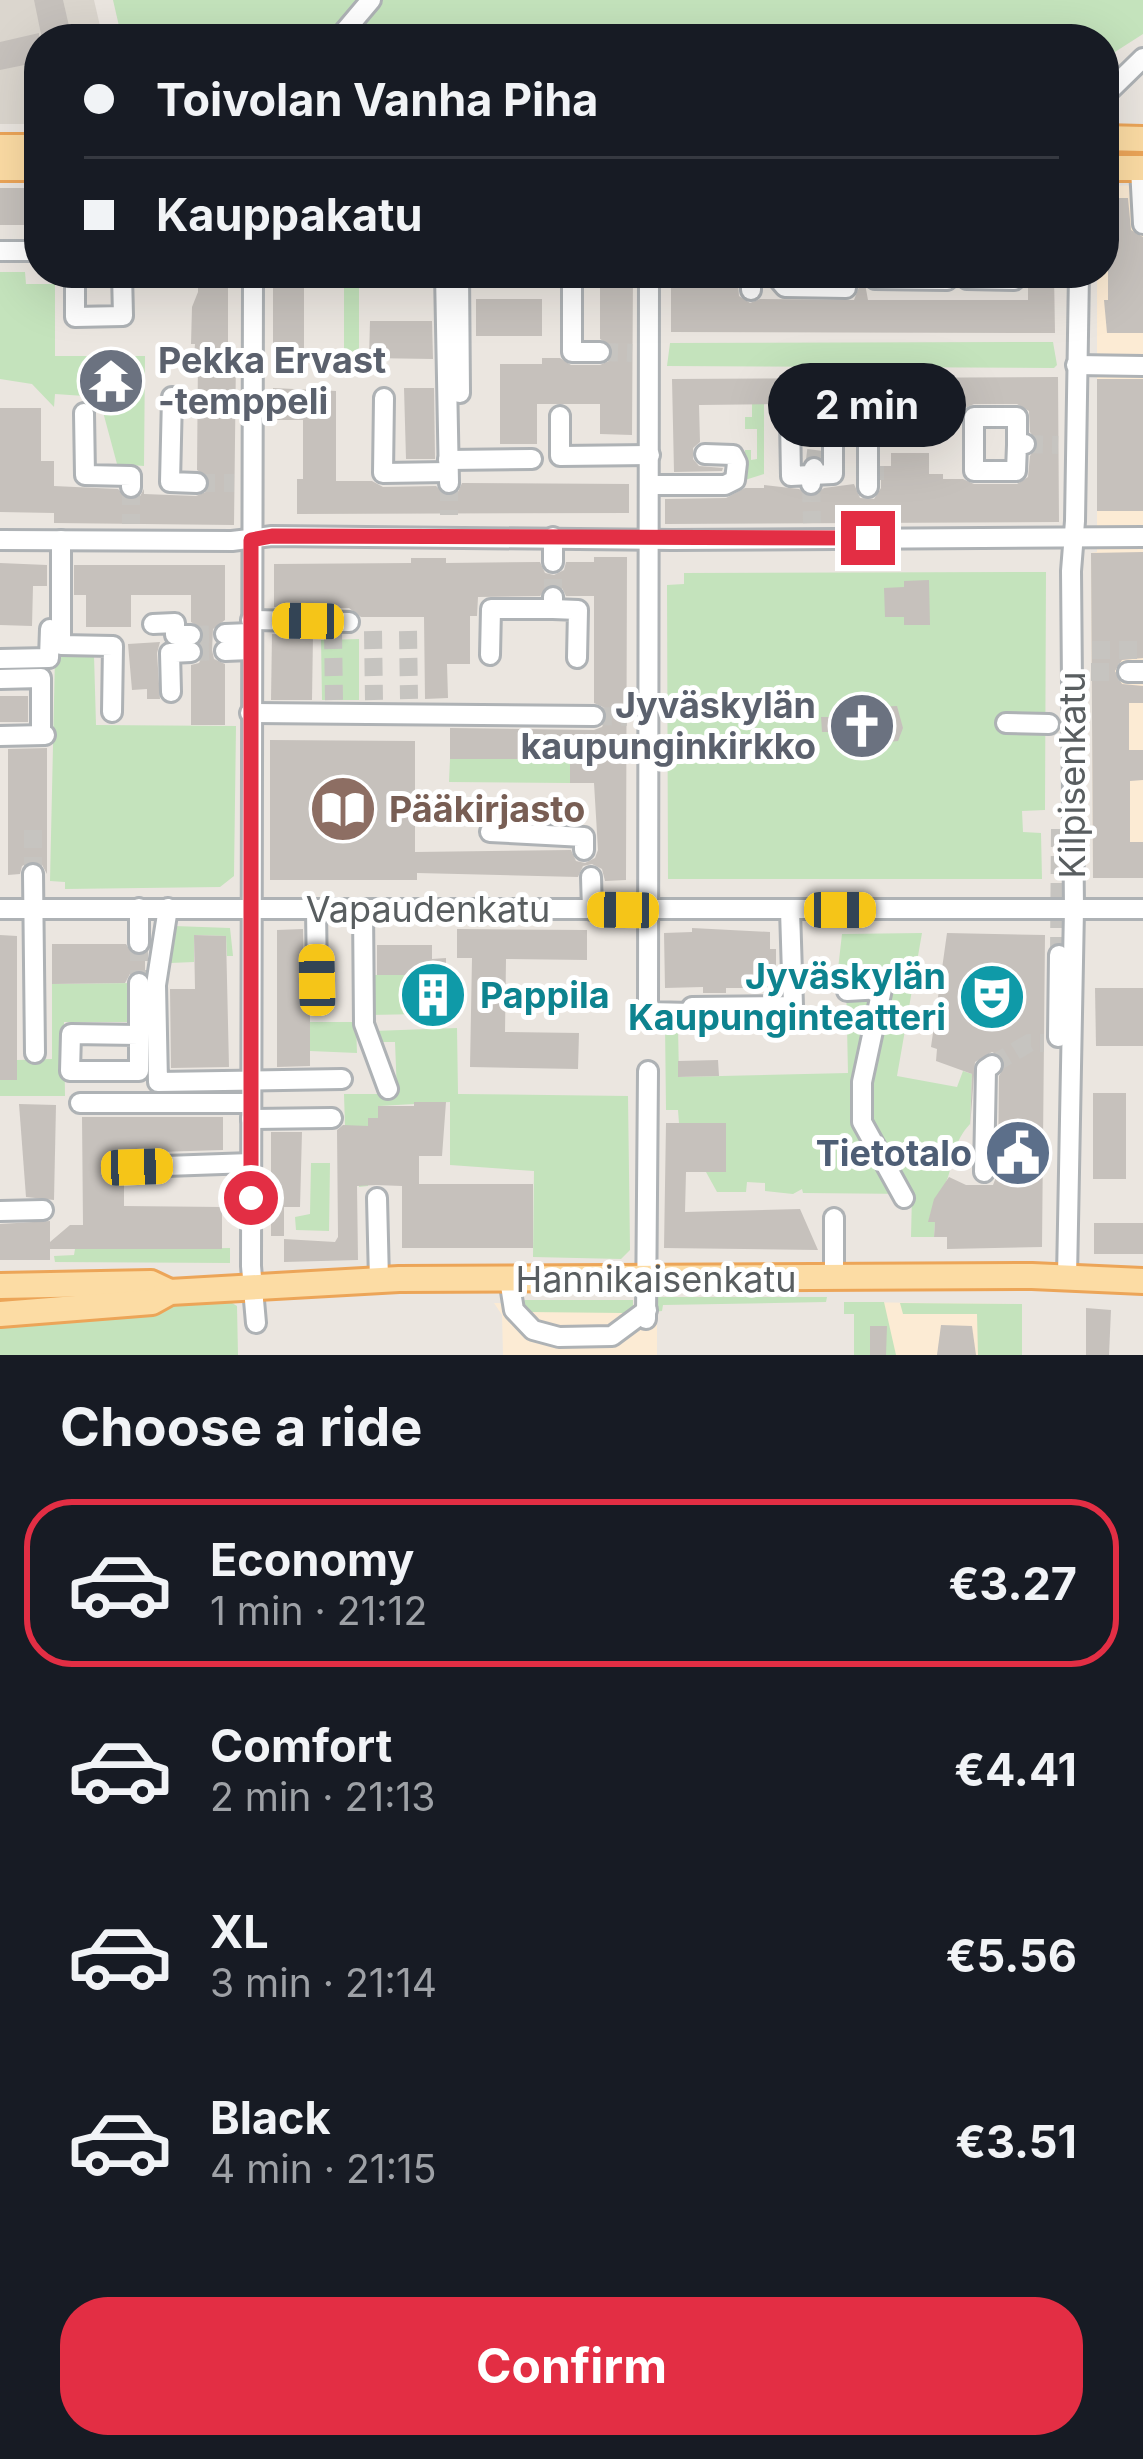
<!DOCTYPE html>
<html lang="en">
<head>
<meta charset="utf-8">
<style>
  :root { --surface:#171b24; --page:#242831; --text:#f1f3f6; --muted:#9ea1a6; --line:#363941; --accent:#e32e44 }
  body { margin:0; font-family:Inter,sans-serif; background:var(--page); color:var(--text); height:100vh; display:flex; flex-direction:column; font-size:45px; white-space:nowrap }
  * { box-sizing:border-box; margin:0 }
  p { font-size:39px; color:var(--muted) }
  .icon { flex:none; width:66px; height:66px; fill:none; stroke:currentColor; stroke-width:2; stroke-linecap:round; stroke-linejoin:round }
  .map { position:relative; height:1355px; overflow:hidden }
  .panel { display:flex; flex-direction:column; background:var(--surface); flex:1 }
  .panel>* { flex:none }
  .guide { position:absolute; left:24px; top:24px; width:1095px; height:264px; border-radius:48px; box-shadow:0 12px 48px #0002; display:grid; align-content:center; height:264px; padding:0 60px; background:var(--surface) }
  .end { position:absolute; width:54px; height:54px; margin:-27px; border:15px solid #e32e44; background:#fff; box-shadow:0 0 0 6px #fff }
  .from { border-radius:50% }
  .bubble { position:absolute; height:84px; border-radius:42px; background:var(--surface); box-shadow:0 12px 48px #0002; font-size:39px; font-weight:700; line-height:84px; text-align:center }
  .car { position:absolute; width:36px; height:72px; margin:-36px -18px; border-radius:15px; box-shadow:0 0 9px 3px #0007; background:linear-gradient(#f5c518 24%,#345 0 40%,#f5c518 0 76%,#345 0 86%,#f5c518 0) }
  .guide b { display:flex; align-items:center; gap:42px; height:114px; font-size:45px }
  .guide b+b { border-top:3px solid var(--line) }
  .guide i { width:30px; height:30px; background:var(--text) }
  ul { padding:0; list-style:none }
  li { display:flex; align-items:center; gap:36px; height:168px; margin:0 24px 18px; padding:0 36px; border:6px solid transparent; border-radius:48px }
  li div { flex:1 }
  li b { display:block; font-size:45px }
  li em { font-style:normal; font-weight:700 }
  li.current { border-color:var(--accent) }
  li>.icon { width:108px; height:108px; stroke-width:1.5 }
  h2 { padding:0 60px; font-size:54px; line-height:144px }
  .primary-button { display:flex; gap:24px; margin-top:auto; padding:24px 60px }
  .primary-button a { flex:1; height:138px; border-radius:48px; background:var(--accent); color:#fff; font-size:48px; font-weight:700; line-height:138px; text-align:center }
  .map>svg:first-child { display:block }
  .commercial { fill:#fcebd4 }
  .education { fill:#dbd6ce }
  .green { fill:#c4e3bc }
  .building { fill:#c6c1bc }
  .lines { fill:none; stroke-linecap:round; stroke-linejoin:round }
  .minor-tunnel { stroke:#c6c4c0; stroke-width:18; stroke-dasharray:18 9; stroke-linecap:butt }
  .minor-casing { stroke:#aeb2b5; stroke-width:24 }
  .major-casing { stroke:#eca558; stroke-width:30 }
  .minor { stroke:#fff; stroke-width:18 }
  .major { stroke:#fcdca4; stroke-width:24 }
  .route { stroke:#e32e44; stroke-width:15 }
  .labels { text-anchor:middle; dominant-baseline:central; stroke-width:10; stroke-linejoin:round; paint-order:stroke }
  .worship-label { font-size:36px; font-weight:bold; fill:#5b616d; stroke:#fff; text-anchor:start }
  .street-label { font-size:36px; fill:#595e60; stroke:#fff }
  .education-label { font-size:36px; font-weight:bold; fill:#785e54; stroke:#fff; text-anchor:start }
  .culture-label { font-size:36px; font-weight:bold; fill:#0d838f; stroke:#fff; text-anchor:end }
  .service-label { font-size:36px; font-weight:bold; fill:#4e5e75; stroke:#fff; text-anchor:end }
</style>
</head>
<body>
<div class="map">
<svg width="1143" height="1355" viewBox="0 0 1143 1355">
  <rect width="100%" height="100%" fill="#ebe6e0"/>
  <g class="commercial">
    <polygon points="1143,185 1143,878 1093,878 1091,553 1097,552 1097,273 1104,273 1104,186"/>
    <polygon points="844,1302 1022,1304 1022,1355 854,1355 854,1314 844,1314"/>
    <polygon points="494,1303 657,1305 657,1355 503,1355 502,1315"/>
  </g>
  <polygon class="education" points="0,0 94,0 103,39 39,39 39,124 0,124"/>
  <g class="green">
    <polygon points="113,0 1143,0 1143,34 1104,59 1104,39 122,39"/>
    <polygon points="0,272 25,272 26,284 55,284 55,356 145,356 144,466 117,464 99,397 55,394 54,407 32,384 0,379"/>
    <rect x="344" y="281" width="15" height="78"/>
    <polygon points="1053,342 1057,365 1054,368 667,366 670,343"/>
    <polygon points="752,404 764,404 764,474 745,480 745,450 751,450 751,460 757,459 757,429 745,429 745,417 752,417"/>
    <polygon points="1046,572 1045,810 1022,811 1023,832 1041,833 1042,879 668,879 667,585 684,584 684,573"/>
    <polygon points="359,639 359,700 322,700 321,640"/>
    <polygon points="94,655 96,725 236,726 234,876 220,887 65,889 65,882 50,881 55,656"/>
    <polygon points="450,759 570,759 570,783 449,782"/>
    <polygon points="174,926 230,928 233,956 227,956 226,936 194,935 194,962 170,963"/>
    <path d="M922 933 897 1076 957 1087 963 1071 972 1074 970 1124C954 1141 955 1156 948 1177 942 1194 933 1200 929 1221L935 1222 934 1237H911L912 1194 803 1193 802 1189 793 1194 765 1191V1183L747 1182 746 1192H717L706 1172 726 1123H679L678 1110H666L665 1024 678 1026 679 1077 848 1073 846 979 837 978 842 934Z"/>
    <polygon points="369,975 420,975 420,1014 370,1015"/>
    <polygon points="134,983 135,1022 64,1022 65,1096 0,1096 0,1080 17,1060 52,1059 52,984"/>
    <polygon points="310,1022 356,1022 357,1053 310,1051"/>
    <polygon points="457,1028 458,1094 628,1096 630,1250 621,1259 533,1257 534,1171 450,1165 450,1102 379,1106 378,1118 368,1118 368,1186 359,1187 358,1126 345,1126 344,1094 397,1094 395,1042 377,1042 373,1031"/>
    <polygon points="311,1163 330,1163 329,1231 296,1230 295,1217 310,1214"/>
    <polygon points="230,1248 230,1263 55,1262 54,1256 74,1255 75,1249"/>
    <polygon points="652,1297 827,1297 826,1302 663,1305 662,1311 652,1312"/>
    <polygon points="227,1300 237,1306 238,1355 0,1355 0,1321"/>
    <polygon points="525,1300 633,1300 633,1308 624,1313 528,1312 520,1303"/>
    <polygon points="844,1302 884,1302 896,1355 854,1355 854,1314 844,1314"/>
    <polygon points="900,1303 1022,1304 1022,1355 978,1355 977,1314 903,1314"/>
  </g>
  <g class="building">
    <polygon points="34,0 63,0 72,39 42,39"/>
    <polygon points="39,33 39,62 0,70 0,42"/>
    <polygon points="0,188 39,188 36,225 0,225"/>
    <polygon points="1109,198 1128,198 1131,230 1143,237 1143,333 1107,333 1104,300 1108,300 1108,269 1104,269 1104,255 1108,255"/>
    <polygon points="198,273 228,273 228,357 236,357 234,525 54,523 54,513 0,512 0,408 41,408 41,461 54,461 54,486 118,489 130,500 139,498 144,489 144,494 196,496 208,491 209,478 197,470 198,356 194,356 195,344 191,344 192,307 198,292"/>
    <polygon points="600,273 633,273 632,435 600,434 600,404 537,404 537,444 500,444 500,364 542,364 542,358 560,358 571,365 600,365 611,360 612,346 600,339"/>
    <polygon points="671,273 737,273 739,296 750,303 760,299 854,300 859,287 854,273 863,273 868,300 1028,300 1028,273 1054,273 1055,333 671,332"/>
    <rect x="273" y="282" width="31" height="76"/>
    <rect x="476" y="299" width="66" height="37"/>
    <polygon points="370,321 432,321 433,359 369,358"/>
    <polygon points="89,370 134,371 134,393 89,392"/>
    <polygon points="1058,377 1059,522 665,524 665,499 726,498 745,488 764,488 764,485 799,489 812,497 824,488 854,484 860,498 874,499 881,488 881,466 891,466 891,453 929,453 929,474 943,474 943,479 963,479 974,484 1017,484 1028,477 1030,456 1038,443 1030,432 1029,411 1017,404 974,404 963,409 843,410 832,406 821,413 820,440 813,440 811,410 791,406 782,408 782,404 699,405 700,442 693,448 693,459 699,466 723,468 722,471 674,472 672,379"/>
    <rect x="1097" y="379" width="46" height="132"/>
    <polygon points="273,388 336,391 336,481 372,481 383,487 436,486 448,496 457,494 462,483 629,484 629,513 297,514 297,479 303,479 303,420 273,420"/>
    <polygon points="404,388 434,388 435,459 406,459"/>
    <polygon points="1143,552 1143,658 1122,660 1115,671 1122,684 1143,686 1143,703 1129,703 1129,750 1143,750 1143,780 1130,781 1130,842 1143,842 1143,878 1093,878 1091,553"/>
    <polygon points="594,557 627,557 626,880 605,881 602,869 592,864 583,866 578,877 417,873 417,880 270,880 270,740 415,741 415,852 571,850 576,861 585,863 595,858 598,850 594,783 570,783 570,759 450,759 450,728 594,730 602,727 607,717 605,708 594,703 594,596 566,596 561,586 552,584 540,596 478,597 477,616 470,616 470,664 447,664 448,698 425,699 424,617 361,617 349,608 274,607 274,564 411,563 411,558 446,558 446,563 540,562 545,573 554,575 564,570 566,562 594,562"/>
    <polygon points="0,563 47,565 47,586 33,586 32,626 0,625"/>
    <polygon points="74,565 225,565 225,620 213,629 212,650 214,659 225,664 225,725 191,725 191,665 199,663 204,653 203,629 191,622 191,595 131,595 131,627 86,627 86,595 74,595"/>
    <polygon points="929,580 930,625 904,625 904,617 885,617 884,588 904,587 904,581"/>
    <polygon points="272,634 313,635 312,700 271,700"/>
    <polygon points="160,642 157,653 160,699 147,699 147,689 132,690 128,644"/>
    <rect x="0" y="696" width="28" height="26"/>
    <polygon points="873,702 873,707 897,706 903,728 898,741 849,746 848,742 836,742 836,732 822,732 821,717 835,717 835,707"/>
    <polygon points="47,748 47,874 41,863 32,861 22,866 20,874 8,875 8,749"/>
    <polygon points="692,928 770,932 770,949 776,949 776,988 726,988 726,993 703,993 703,987 665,988 664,933 692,932"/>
    <polygon points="303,929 304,980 310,991 310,1066 277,1067 277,930"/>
    <polygon points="457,929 587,930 587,960 506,959 505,1032 579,1033 578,1069 470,1067 472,958 457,958"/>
    <polygon points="947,933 1045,935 1042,1247 947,1249 947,1237 934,1237 935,1222 928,1222 934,1199 949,1177 966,1185 993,1185 998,1172 999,1076 1005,1065 1002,1057 992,1052 975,1062 970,1128 972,1074 936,1061 937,1049 931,1047"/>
    <polygon points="0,935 17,936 17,1080 0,1080"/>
    <polygon points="194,935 226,936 229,1067 171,1068 170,989 195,989"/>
    <polygon points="52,944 126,944 133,955 145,955 145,971 131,972 125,983 52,984"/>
    <polygon points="377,945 432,945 432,959 446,958 446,1014 420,1014 420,975 377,975"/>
    <polygon points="1095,988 1143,988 1143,1046 1096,1046"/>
    <polygon points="718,1060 719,1076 678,1077 678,1061"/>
    <rect x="1093" y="1093" width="33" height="86"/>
    <polygon points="414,1102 446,1102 442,1156 419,1156 419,1184 533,1184 533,1248 402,1248 402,1186 376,1185 357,1186 358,1260 284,1262 284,1239 335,1242 338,1237 337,1130 343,1125 368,1126 368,1118 378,1118 378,1106 414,1106"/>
    <polygon points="19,1104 56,1105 54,1200 26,1197"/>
    <polygon points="82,1117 223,1117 223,1150 124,1153 124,1206 222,1207 222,1249 50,1249 50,1260 0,1260 0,1224 50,1221 50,1242 70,1225 83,1225"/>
    <polygon points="666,1123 726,1123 726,1172 686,1172 685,1212 800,1209 818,1250 664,1248"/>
    <polygon points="271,1132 302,1132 300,1207 284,1207 284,1236 271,1236"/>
    <rect x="1094" y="1223" width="49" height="31"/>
    <polygon points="1086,1308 1111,1310 1109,1355 1086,1355"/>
    <polygon points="941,1325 972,1326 976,1355 937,1355"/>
    <polygon points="870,1326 887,1326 886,1355 870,1355"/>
  </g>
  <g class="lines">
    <g class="minor-tunnel">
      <polyline points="600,352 632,353"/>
      <polyline points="1025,444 1058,445"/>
      <polyline points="875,466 875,480 888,480"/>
      <polyline points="814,468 818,436"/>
      <polyline points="197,483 234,483"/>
      <polyline points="449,483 449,515"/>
      <polyline points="811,484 812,523"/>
      <polyline points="131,487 131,524"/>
      <polyline points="867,523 868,487"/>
      <polyline points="553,597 553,562"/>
      <polyline points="333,631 334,700"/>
      <polyline points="373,631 374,700"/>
      <polyline points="408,631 409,699"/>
      <polyline points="191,635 225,634"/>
      <polyline points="1092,650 1143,650"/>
      <polyline points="191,652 225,651"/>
      <polyline points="1091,672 1128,672"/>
      <polyline points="594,716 627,717"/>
      <polyline points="33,830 33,874"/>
      <polyline points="139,943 139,983"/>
      <polyline points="1059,955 1060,828"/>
      <polyline points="992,1065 1029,1043 1044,1043"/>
    </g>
    <g class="minor-casing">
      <g id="minor">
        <polyline points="338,39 371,0"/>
        <polyline points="1104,96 1143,58"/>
        <polyline points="1140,168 1143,224"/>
        <polyline points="0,251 33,251"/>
        <polyline points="75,273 75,317 123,316 122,273"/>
        <polyline points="253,273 251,1266 256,1323"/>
        <polyline points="445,273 449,483"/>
        <polyline points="459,273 460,393"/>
        <polyline points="649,273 648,1012 692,1013 692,1007 793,1006 790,910"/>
        <polyline points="751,273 751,290"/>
        <polyline points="773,273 785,287 846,288"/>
        <polyline points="572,276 572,352 600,352"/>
        <polyline points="875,279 947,280 947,273"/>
        <polyline points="967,279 1014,280 1014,273"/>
        <polyline points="1076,365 1143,366"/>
        <polyline points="172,397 170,482 197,483"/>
        <polyline points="384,398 383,473 448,472"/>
        <polyline points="84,413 85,475 131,476 131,487"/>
        <polyline points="560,416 560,456 650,455"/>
        <polyline points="790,419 791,476 811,475 811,484"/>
        <polyline points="1017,445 1016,471 974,471 974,417 1017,417 1017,445 1025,444"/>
        <polyline points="448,460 532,459"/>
        <polyline points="814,468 811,475 833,474 833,419"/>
        <polyline points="650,485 725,485 735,480 737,463 733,455 705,454"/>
        <polyline points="868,487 868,426 939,425"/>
        <polyline points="0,540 232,541 272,536 672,540 1143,537"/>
        <polyline points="61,540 61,645 113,646 112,712"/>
        <polyline points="553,562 553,537"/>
        <polyline points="553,609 578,610 577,658"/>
        <polyline points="251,620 349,622"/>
        <polyline points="153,624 175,623 175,635 191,635"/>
        <polyline points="225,634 250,633"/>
        <polyline points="225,651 250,650"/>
        <polyline points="490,655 491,609 553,609 553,597"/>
        <polyline points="0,659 49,658 50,629"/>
        <polyline points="1128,672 1143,672"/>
        <polyline points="0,679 41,678 41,735"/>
        <polyline points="171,692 170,653 191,652"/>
        <polyline points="250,713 594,716"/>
        <polyline points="1006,723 1049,724"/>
        <polyline points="0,736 45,735"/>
        <polyline points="490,832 584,837 584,850"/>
        <polyline points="33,874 35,1053"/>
        <polyline points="591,877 592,910"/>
        <polyline points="139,908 139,943"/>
        <polyline points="168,908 156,985 158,1082 342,1079"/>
        <polyline points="0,909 1143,909"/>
        <polyline points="316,909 317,980"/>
        <polyline points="363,909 364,1024 388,1089"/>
        <polyline points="139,983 139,1035 71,1034 70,1071 139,1071 139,1035"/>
        <polyline points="847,991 882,989 862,1082 862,1122 904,1198"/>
        <polyline points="1058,1037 1059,955"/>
        <polyline points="80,1103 251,1103"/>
        <polyline points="251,1119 332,1118"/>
        <polyline points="137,1167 251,1163"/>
        <polyline points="984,1172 986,1069 992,1065"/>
        <polyline points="377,1198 379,1280"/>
        <polyline points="0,1211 43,1210"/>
        <polyline points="1067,1277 1074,909 1071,571 1075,521 1079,273"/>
        <polyline points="834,1278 834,1218"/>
        <polyline points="509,1279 514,1310 533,1330 559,1337 612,1336 647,1310"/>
        <polyline points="646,1319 648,1071"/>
      </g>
    </g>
    <g class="major-casing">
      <g id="major">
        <polyline points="1104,138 1143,139"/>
        <polyline points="0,147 39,147"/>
        <polyline points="0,168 39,168"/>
        <polyline points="1104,168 1143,168"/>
        <polyline points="0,1286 151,1283 170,1292"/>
        <polyline points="0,1314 152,1302 170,1292 399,1279 1032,1276 1143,1281"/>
      </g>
    </g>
    <use href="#minor" class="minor"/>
    <use href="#major" class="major"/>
  </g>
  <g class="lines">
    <polyline class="route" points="251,1198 251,540 272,536 868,538"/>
  </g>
  <defs>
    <g id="temple-disc" transform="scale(3.45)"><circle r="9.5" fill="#6b7280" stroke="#fff"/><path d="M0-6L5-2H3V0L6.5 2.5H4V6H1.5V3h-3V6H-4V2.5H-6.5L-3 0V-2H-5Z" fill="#fff"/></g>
    <g id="church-disc" transform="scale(3.45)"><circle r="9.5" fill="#6b7280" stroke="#fff"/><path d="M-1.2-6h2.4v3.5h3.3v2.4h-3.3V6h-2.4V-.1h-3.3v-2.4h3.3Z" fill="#fff"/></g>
    <g id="library-disc" transform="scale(3.45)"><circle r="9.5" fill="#8d6e63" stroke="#fff"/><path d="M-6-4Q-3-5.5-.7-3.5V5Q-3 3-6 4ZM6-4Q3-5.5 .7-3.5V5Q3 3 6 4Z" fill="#fff"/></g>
    <g id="building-disc" transform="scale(3.45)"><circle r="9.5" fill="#0f9aa8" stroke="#fff"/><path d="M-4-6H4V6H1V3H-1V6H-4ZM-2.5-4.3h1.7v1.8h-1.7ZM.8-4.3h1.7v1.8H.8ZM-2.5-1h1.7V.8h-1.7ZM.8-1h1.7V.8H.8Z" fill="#fff"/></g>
    <g id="theatre-disc" transform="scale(3.45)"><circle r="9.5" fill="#0f9aa8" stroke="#fff"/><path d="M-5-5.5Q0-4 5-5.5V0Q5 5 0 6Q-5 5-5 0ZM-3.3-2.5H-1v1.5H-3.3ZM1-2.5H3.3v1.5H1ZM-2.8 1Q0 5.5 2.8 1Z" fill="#fff"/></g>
    <g id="civic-disc" transform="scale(3.45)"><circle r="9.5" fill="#5c6f8a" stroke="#fff"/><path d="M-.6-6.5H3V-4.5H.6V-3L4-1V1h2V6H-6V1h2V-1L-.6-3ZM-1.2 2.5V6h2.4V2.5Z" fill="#fff"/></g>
  </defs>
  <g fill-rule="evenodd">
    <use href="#temple-disc" x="111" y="381"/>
    <use href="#church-disc" x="862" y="726"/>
    <use href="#library-disc" x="343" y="809"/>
    <use href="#building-disc" x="433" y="995"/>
    <use href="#theatre-disc" x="992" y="997"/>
    <use href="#civic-disc" x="1018" y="1153"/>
  </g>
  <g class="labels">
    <g class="worship-label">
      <text x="158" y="360">Pekka Ervast<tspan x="158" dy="41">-temppeli</tspan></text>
      <text x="816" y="705" text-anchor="end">Jyväskylän<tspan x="816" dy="41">kaupunginkirkko</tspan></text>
    </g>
    <g class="street-label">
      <text transform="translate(1072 775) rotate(-90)">Kilpisenkatu</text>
      <text x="428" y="909">Vapaudenkatu</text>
      <text x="656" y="1279">Hannikaisenkatu</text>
    </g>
    <g class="education-label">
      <text x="389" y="809">Pääkirjasto</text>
    </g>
    <g class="culture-label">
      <text x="946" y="976">Jyväskylän<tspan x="946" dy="41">Kaupunginteatteri</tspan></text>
      <text x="480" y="995" text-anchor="start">Pappila</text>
    </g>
    <g class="service-label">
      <text x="972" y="1153">Tietotalo</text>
    </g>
  </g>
</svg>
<i class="end from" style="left:251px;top:1198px"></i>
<i class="end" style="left:868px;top:538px"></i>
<div class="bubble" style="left:768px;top:363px;width:198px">2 min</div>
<i class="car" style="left:308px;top:621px;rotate:271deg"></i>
<i class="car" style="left:623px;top:910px;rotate:271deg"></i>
<i class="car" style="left:840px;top:910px;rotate:90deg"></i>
<i class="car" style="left:317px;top:980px;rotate:359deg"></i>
<i class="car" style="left:137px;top:1167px;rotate:88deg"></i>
<div class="guide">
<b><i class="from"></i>Toivolan Vanha Piha</b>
<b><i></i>Kauppakatu</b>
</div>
</div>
<section class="panel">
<h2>Choose a ride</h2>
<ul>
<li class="current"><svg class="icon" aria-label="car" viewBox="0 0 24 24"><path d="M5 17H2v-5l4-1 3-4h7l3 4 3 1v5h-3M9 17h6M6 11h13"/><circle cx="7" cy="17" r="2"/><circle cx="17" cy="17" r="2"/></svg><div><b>Economy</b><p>1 min · 21:12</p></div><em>€3.27</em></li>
<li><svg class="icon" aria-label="car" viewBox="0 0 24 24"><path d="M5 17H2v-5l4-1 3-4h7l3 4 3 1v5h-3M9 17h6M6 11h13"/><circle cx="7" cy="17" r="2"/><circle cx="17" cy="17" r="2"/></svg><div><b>Comfort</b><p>2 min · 21:13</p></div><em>€4.41</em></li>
<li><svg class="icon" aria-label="car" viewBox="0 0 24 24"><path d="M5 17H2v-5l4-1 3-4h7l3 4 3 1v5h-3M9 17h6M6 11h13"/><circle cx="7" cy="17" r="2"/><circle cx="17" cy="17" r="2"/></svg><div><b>XL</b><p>3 min · 21:14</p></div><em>€5.56</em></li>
<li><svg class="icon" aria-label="car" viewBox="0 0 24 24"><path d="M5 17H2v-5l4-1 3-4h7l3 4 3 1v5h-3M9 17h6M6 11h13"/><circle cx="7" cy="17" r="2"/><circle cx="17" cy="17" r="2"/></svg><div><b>Black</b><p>4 min · 21:15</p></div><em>€3.51</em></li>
</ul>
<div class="primary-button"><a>Confirm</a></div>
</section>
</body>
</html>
